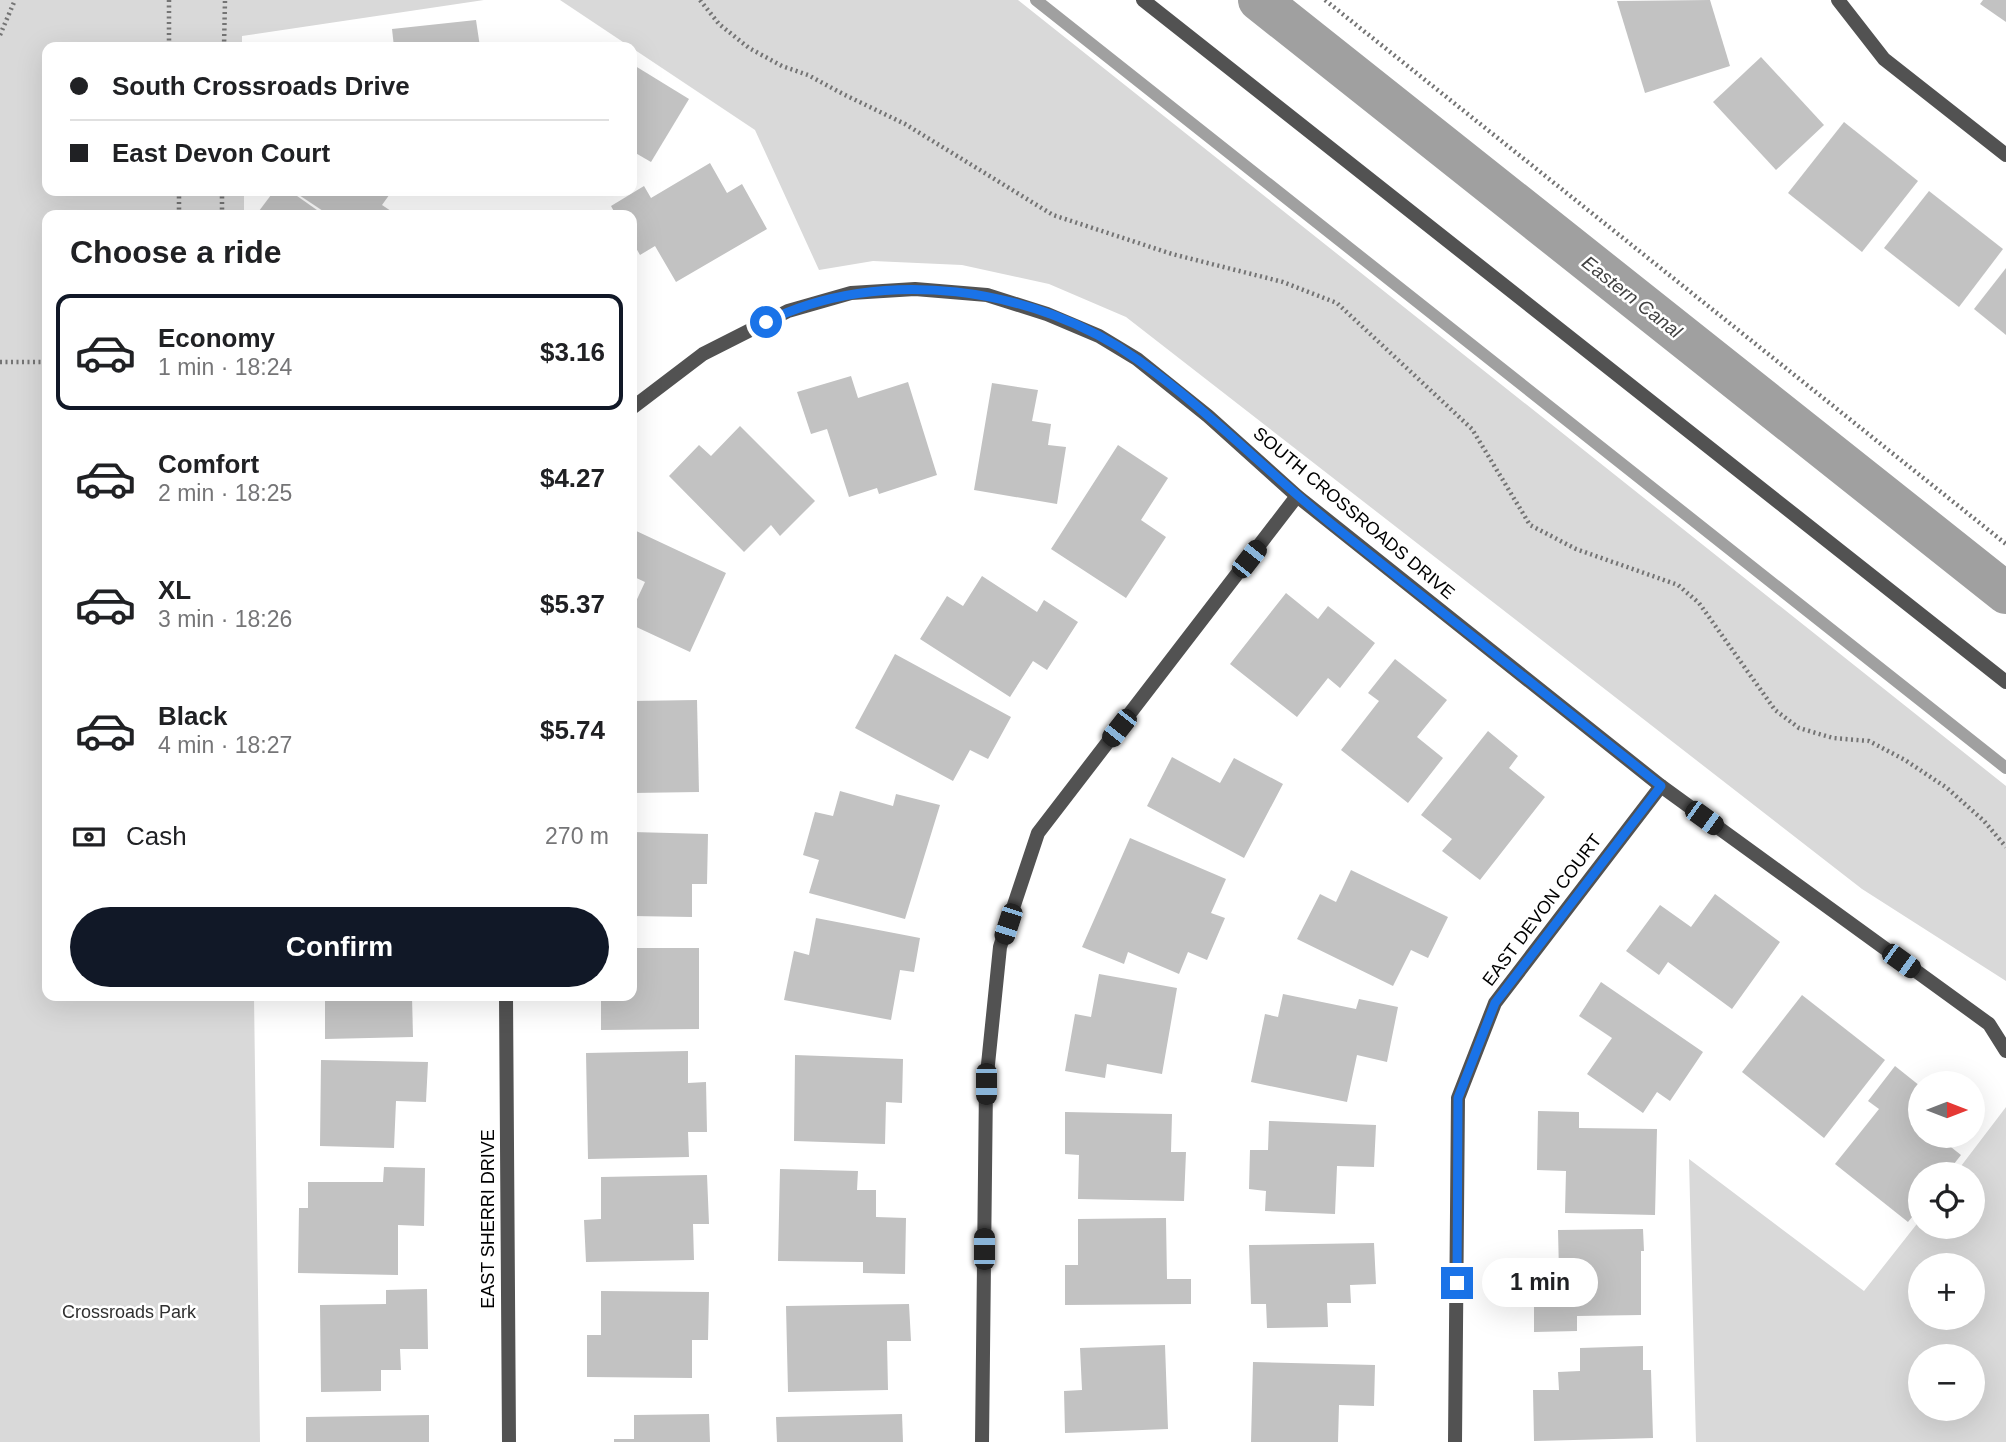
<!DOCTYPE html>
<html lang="en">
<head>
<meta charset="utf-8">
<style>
  :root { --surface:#fff; --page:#f2f2f2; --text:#202124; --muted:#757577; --line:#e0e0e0; --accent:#111827 }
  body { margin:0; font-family:Arial,sans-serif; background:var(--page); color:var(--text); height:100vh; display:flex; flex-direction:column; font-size:26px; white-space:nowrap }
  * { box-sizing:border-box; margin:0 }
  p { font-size:23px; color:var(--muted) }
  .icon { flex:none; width:38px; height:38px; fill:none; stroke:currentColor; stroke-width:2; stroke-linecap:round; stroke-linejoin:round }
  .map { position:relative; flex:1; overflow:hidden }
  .drawer { position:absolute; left:42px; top:210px; width:595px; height:791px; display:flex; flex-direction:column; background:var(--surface); border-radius:14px; box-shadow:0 7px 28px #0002 }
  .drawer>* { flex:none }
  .hud { position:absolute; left:42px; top:42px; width:595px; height:154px; border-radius:14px; box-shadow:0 7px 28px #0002; display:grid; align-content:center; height:154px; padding:0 28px; background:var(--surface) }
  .needle { width:46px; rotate:90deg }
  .buttons { position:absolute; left:1908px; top:1071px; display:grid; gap:14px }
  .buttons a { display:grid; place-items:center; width:77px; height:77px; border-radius:50%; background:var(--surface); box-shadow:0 7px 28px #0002; font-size:35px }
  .end { position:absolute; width:32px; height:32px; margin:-16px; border:9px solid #1a73e8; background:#fff; box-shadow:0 0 0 4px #fff }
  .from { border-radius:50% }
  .bubble { position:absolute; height:49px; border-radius:24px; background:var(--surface); box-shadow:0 7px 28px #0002; font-size:23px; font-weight:700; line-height:49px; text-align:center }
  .car { position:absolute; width:21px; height:42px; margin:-21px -10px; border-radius:9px; box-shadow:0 0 5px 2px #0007; background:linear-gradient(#222 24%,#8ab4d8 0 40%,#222 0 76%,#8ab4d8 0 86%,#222 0) }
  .hud b { display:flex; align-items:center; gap:24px; height:66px; font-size:26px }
  .hud b+b { border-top:2px solid var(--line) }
  .hud i { width:18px; height:18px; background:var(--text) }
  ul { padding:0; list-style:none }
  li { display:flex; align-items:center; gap:21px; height:116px; margin:0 14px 10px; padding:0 14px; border:4px solid transparent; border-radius:14px }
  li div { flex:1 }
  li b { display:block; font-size:26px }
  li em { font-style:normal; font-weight:700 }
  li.active { border-color:var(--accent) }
  li>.icon { width:63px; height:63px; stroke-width:1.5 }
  h2 { padding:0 28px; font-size:32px; line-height:84px }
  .pay { display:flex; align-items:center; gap:18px; height:77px; padding:0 28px; font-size:26px }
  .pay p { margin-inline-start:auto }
  .primary-button { display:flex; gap:14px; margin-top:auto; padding:14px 28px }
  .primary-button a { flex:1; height:80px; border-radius:42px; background:var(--accent); color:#fff; font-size:28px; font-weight:700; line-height:80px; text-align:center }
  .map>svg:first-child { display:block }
  .green { fill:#d9d9d9; fill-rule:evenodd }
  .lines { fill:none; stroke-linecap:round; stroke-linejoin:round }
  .stream { stroke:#a0a0a0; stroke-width:12 }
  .canal { stroke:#a0a0a0; stroke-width:42 }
  .building { fill:#c2c2c2 }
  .path { stroke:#747474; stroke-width:4.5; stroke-dasharray:2 3.5; stroke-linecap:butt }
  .lane { stroke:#525252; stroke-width:14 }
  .street { stroke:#525252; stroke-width:14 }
  .route { stroke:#1a73e8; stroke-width:9 }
  .labels { text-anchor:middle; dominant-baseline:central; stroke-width:5; stroke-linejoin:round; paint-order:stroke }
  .street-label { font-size:18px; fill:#000; stroke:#fff }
  .park-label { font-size:18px; fill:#303030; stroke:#fff }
  .water-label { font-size:19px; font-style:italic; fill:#414141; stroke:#fff }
</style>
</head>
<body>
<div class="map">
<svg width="2006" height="1442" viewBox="0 0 2006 1442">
  <rect width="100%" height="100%" fill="#fff"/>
  <g class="green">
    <polygon points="0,0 484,0 242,36 242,47 47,47 47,191 244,191 244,215 47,215 47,996 254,996 260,1442 0,1442"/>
    <polygon points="560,0 1018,0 2006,786 2006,981 1862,889 1126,317 1049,284 962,265 873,261 819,270 755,130"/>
    <path d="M2006 1107V1442H1696L1689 1159 1864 1291 1920 1220V1227H1972V1174H1955ZM1920 1265H1972V1318H1920ZM1920 1356H1972V1409H1920Z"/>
  </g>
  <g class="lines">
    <polyline class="stream" points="1036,0 2006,768"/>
    <polyline class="canal" points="1259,0 2006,593"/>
  </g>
  <g class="building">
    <polygon points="1710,0 1730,66 1645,93 1617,1"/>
    <polygon points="1983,0 2006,0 2006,22 1980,4"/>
    <polygon points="476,20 480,47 394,47 392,29"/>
    <polygon points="1761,57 1824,125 1776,170 1713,102"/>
    <polygon points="632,64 689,99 651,162 632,151"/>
    <polygon points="1844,122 1918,181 1862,252 1788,193"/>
    <polygon points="710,163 727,193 742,184 767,229 676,282 655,246 640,255 632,241 632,215 616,215 611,206 644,186 651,198"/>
    <polygon points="274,191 290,191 324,215 256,215"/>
    <polygon points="293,191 392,191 382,205 391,211 388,215 329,215"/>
    <polygon points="1929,191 2003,249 1959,307 1884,248"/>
    <polygon points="2006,268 2006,335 1974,309"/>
    <polygon points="851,376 858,398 908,382 937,475 879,494 877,488 849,497 827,429 811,434 797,392"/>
    <polygon points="992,383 1038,390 1032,421 1051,424 1048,445 1066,447 1057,504 974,490"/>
    <polygon points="740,426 815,501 780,536 771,525 744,552 669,476 699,445 711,456"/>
    <polygon points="1118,445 1168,478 1141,520 1166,537 1126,598 1051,549"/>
    <polygon points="632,529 726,573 690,652 632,625 632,610 645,582 632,576"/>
    <polygon points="982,576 1037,612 1044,600 1078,622 1047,670 1033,661 1010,697 920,639 947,596 963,606"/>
    <polygon points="1286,593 1318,619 1328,606 1375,643 1340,688 1328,678 1297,717 1230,664"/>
    <polygon points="895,654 1011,717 988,759 970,750 953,781 855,728"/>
    <polygon points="1395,659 1447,700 1417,737 1443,758 1408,803 1341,750 1379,701 1368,693"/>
    <polygon points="697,700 699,792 632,793 632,701"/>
    <polygon points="1488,731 1518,756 1509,768 1545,797 1480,880 1442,851 1452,839 1421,815"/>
    <polygon points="1172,757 1220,783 1234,758 1283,784 1244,858 1147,806"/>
    <polygon points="840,791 893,806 896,794 940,805 905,919 809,893 819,860 803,855 815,812 833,816"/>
    <polygon points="632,832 708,834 707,884 692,884 692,917 632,916"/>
    <polygon points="1130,838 1226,879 1211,913 1225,918 1207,960 1188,952 1179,974 1128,952 1124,964 1082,947"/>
    <polygon points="1351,870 1448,917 1428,958 1411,950 1393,986 1297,939 1320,894 1336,902"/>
    <polygon points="1715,894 1780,942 1732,1009 1668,962 1659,975 1626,951 1660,905 1691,927"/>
    <polygon points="816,918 920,938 914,972 900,970 891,1020 784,1000 794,951 809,955"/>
    <polygon points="632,948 699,948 699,1029 601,1030 601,996 632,996"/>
    <polygon points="1099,974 1177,988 1162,1074 1107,1064 1105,1078 1065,1071 1075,1014 1091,1017"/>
    <polygon points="1601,982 1703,1052 1670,1101 1657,1092 1643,1113 1587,1074 1612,1038 1579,1016"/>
    <polygon points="1283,994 1356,1009 1359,999 1398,1007 1387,1062 1357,1055 1347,1102 1251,1082 1265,1014 1278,1017"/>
    <polygon points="1802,995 1885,1060 1824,1138 1742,1072"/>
    <polygon points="325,996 412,996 413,1037 325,1039"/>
    <polygon points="688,1051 688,1083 706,1082 707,1132 688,1132 689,1157 588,1159 586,1053"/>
    <polygon points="795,1055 903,1059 902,1103 886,1102 885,1144 794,1141"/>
    <polygon points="321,1060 428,1062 426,1102 396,1101 394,1148 320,1146"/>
    <polygon points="1895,1066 1920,1086 1920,1136 1937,1136 1961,1155 1946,1174 1920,1174 1920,1207 1908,1222 1835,1164 1879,1109 1868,1101"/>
    <polygon points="1538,1111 1579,1112 1579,1128 1657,1129 1655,1215 1565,1213 1566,1171 1537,1170"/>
    <polygon points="1065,1112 1172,1114 1171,1152 1186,1152 1184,1201 1078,1199 1079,1155 1065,1154"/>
    <polygon points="1269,1121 1376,1125 1374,1167 1337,1166 1335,1214 1265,1211 1266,1191 1249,1189 1250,1150 1268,1150"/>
    <polygon points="384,1167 425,1168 424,1226 398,1225 398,1275 298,1273 299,1208 308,1208 308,1182 383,1182"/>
    <polygon points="780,1169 858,1171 857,1190 876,1190 876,1217 906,1218 905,1274 863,1273 863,1262 778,1261"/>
    <polygon points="707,1175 709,1224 693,1224 694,1260 586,1262 584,1220 601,1219 601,1177"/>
    <polygon points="1166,1218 1167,1279 1191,1279 1191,1304 1065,1305 1065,1265 1078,1265 1078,1219"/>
    <polygon points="1643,1229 1644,1251 1641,1251 1641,1315 1577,1316 1577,1331 1534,1332 1534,1272 1559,1272 1558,1230"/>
    <polygon points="1374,1243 1376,1284 1350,1285 1351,1303 1327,1303 1328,1327 1267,1328 1266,1304 1251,1304 1249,1245"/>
    <polygon points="427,1289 428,1349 400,1349 401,1370 381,1370 381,1391 321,1392 320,1305 386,1304 386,1290"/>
    <polygon points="601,1291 709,1292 708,1340 692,1340 692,1378 587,1377 587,1335 601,1335"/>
    <polygon points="909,1304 911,1341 887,1341 888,1390 788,1392 786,1306"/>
    <polygon points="1165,1345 1168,1429 1065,1433 1064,1391 1082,1390 1080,1348"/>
    <polygon points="1643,1346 1643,1370 1651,1370 1653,1438 1534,1441 1533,1390 1559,1390 1558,1372 1580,1371 1580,1348"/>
    <polygon points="1253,1362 1375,1365 1374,1406 1339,1405 1338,1442 1251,1442"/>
    <polygon points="709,1414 710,1442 614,1442 614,1439 634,1439 634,1415"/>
    <polygon points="902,1414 903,1442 777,1442 776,1417"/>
    <polygon points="429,1415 429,1442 306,1442 306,1417"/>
  </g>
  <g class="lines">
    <g class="path">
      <polyline points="169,0 169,47"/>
      <polyline points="700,0 719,24 749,48 782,66 808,75 843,94 905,124 1053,215 1172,254 1283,282 1337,303 1472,429 1530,525 1576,549 1678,585 1699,603 1775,710 1799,728 1833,738 1869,741 1905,760 1947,788 1984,821 2006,847"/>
      <polyline points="1325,0 2006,544"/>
      <polyline points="0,35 15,0"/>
      <polyline points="224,47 225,0"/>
      <polyline points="179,191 179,215"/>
      <polyline points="222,215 222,191"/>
      <polyline points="0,362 47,362"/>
    </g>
    <polyline class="lane" points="1143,0 2006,682"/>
    <g class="street">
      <polyline points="1838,0 1884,59 2006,155"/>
      <polyline points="632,408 703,354 788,311 851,293 915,289 987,295 1047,314 1099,336 1137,359 1208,416 1297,496 1661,786 1989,1024 2006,1051"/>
      <polyline points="506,996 509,1442"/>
      <polyline points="982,1442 986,1084 1000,947 1038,833 1297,496"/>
      <polyline points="1455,1442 1458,1098 1495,1003 1661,786"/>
    </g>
  </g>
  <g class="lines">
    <path class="route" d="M766 322C880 265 1035 286 1138 360 1207 409 1267 472 1334 526 1442 613 1552 699 1661 786L1495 1003 1458 1098 1457 1283"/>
  </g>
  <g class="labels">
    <g class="street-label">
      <text transform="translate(1354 513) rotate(40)">SOUTH CROSSROADS DRIVE</text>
      <text transform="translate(1542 910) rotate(-53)">EAST DEVON COURT</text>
      <text transform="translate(488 1219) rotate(-90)">EAST SHERRI DRIVE</text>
    </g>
    <g class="park-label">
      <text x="129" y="1312">Crossroads Park</text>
    </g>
    <g class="water-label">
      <text transform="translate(1632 297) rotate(38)">Eastern Canal</text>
    </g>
  </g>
</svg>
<div class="buttons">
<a><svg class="needle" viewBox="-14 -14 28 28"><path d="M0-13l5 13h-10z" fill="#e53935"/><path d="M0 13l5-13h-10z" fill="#757577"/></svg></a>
<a><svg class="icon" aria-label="locate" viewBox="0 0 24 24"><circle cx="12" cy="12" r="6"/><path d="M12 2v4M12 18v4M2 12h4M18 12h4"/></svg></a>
<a>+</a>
<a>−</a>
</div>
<i class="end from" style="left:766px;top:322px"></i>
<i class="end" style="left:1457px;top:1283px"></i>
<div class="bubble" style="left:1482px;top:1258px;width:116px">1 min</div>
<i class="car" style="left:1249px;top:559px;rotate:38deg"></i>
<i class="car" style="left:1119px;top:728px;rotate:218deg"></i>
<i class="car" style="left:1704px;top:818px;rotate:126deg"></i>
<i class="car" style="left:1008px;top:924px;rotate:198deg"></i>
<i class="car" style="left:1901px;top:961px;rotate:126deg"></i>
<i class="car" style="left:986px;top:1084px;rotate:180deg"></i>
<i class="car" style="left:984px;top:1249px;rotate:0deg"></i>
<div class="hud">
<b><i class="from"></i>South Crossroads Drive</b>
<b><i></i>East Devon Court</b>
</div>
<section class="drawer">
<h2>Choose a ride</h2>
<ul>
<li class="active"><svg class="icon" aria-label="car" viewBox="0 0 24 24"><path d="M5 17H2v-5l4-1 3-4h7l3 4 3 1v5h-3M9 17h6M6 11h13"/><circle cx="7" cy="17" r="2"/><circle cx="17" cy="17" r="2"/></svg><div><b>Economy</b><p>1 min · 18:24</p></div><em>$3.16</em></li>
<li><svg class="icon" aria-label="car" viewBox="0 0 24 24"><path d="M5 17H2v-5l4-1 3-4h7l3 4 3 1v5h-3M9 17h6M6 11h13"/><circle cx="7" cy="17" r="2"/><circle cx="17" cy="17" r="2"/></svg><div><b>Comfort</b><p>2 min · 18:25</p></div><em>$4.27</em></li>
<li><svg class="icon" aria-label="car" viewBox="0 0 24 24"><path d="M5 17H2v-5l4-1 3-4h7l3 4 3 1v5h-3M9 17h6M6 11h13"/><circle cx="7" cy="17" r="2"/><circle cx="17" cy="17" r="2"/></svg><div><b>XL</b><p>3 min · 18:26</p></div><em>$5.37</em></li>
<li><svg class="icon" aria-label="car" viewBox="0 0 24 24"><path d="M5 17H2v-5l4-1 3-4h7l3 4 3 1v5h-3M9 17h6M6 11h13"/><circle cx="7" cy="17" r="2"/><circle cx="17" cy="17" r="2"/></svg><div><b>Black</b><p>4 min · 18:27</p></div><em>$5.74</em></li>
</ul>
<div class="pay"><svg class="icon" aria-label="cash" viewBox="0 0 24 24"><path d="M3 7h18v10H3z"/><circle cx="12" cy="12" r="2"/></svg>Cash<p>270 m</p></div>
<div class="primary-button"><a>Confirm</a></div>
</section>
</div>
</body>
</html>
